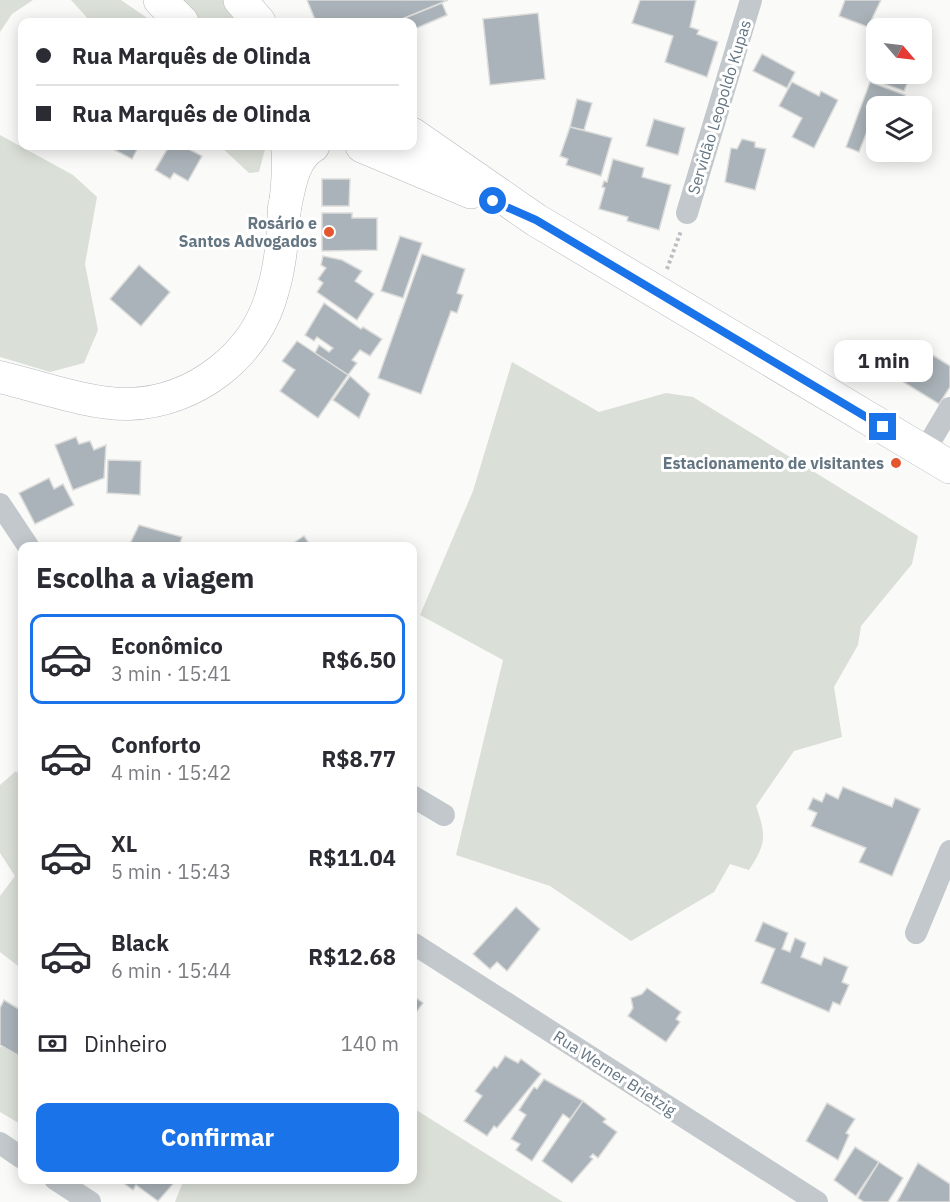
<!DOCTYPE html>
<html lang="pt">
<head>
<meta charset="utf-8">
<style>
  :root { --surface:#fff; --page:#f7f7f7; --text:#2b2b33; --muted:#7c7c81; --line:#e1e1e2; --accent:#1a73e8 }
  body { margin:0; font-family:"IBM Plex Sans",sans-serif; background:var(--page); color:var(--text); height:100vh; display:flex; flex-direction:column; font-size:22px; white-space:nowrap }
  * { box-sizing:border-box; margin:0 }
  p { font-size:20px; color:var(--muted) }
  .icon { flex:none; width:33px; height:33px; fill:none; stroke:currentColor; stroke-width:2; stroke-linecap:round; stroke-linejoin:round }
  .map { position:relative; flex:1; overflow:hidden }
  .side { position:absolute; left:18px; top:542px; width:399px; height:642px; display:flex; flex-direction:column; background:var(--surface); border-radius:12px; box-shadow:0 3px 15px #0003 }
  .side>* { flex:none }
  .guide { position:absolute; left:18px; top:18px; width:399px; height:132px; border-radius:12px; box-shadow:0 3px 15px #0003; display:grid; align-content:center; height:132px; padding:0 18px; background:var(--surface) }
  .needle { width:39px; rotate:118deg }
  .buttons { position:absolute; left:866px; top:18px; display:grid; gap:12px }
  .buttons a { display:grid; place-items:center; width:66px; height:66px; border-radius:12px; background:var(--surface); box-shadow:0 3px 15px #0003; font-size:30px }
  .end { position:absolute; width:27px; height:27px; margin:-14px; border:8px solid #1a73e8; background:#fff; box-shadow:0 0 0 3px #fff }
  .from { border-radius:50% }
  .bubble { position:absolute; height:42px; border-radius:12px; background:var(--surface); box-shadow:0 3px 15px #0003; font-size:20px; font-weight:700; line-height:42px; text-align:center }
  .guide b { display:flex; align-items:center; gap:21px; height:57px; font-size:22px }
  .guide b+b { border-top:2px solid var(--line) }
  .guide i { width:15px; height:15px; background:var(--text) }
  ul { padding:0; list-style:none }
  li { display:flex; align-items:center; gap:18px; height:90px; margin:0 12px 9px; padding:0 6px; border:3px solid transparent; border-radius:12px }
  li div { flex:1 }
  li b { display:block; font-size:22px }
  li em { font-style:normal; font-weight:700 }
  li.active { border-color:var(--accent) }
  li>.icon { width:54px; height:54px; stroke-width:1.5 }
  h2 { padding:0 18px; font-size:27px; line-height:72px }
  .pay { display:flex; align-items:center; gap:15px; height:66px; padding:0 18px; font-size:22px }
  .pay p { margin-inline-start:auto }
  .primary-button { display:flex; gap:12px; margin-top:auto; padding:12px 18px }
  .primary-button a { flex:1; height:69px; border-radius:12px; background:var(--accent); color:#fff; font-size:24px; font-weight:700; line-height:69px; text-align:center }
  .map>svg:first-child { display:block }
  .green { fill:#dadfd7 }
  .building { fill:#aab3b9; stroke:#dcdcda; stroke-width:1.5 }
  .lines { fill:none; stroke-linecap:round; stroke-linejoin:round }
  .secondary-casing { stroke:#b3babf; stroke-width:33 }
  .primary-casing { stroke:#b5babe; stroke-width:34 }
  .path { stroke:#bbbfc2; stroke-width:4; stroke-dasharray:3 3; stroke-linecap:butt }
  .minor { stroke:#c3c8cc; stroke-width:22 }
  .secondary { stroke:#fff; stroke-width:32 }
  .primary { stroke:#fff; stroke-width:33 }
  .route { stroke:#1a73e8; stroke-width:8 }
  .poi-dot { fill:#e4572e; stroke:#fff; stroke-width:2 }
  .labels { text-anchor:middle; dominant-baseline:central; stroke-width:6; stroke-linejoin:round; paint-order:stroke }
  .street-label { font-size:16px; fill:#657683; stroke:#fff }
  .poi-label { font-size:16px; font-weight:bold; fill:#657683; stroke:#fff; text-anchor:end }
</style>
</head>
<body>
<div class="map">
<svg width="950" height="1202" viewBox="0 0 950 1202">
  <rect width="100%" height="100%" fill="#fafaf8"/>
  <g class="green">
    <polygon points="0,0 33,0 12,14 0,32"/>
    <polygon points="71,0 121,0 153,22 91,22"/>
    <polygon points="178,0 224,0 242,22 193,22"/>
    <polygon points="0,135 73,175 97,197 85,264 98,330 84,363 50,372 0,357"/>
    <polygon points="220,146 263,146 265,149 259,172 249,173"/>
    <path d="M512 362 599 412 666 393 693 397 918 536 912 564 861 626 858 645 834 687 842 737 794 751 756 806C766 835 767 843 749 870L730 864 714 892 631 941 550 886 456 855 503 660 420 615 473 491Z"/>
    <polygon points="16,771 22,777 22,969 0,952 0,896 15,876 0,853 0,785"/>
    <polygon points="22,1046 22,1125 0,1112 0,1047"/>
    <polygon points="413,1108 563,1202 175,1202 184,1179 412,1179"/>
  </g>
  <g class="building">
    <polygon points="307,0 448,0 395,22 316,22"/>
    <polygon points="640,0 696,0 690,27 699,30 697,34 718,42 707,77 665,62 673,36 632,23"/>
    <polygon points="845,0 881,0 868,27 839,16"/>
    <polygon points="442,3 447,15 412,30 412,22 395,22"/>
    <polygon points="538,13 545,79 490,85 483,19"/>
    <polygon points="762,54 795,72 787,88 753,71"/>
    <polygon points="878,74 911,74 904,91 879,82"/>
    <polygon points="792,82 819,96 821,91 838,100 814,148 792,137 802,118 779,106"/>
    <polygon points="870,82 905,95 901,106 876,106 876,137 866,134 859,152 846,147"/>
    <polygon points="577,99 592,103 584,130 570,127"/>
    <polygon points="654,119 685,128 678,155 646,146"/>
    <polygon points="570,127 612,138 601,176 566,165 568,159 560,156"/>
    <polygon points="742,139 755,142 755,147 766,149 755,190 725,182 731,148 737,149"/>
    <polygon points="107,146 139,146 132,159"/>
    <polygon points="169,146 183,146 202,156 188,181 174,173 170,179 155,170"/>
    <polygon points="613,159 644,168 642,177 671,185 659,230 627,221 628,217 599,209 605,188 602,187 604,181 607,182"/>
    <polygon points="322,179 350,179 349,206 322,206"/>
    <polygon points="322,213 352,213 352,218 377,218 377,250 322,251"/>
    <polygon points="400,236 422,243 403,298 381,291"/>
    <polygon points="422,254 465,269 457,293 463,295 457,313 451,311 421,394 378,378"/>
    <polygon points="323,256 342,260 362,271 355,281 374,294 357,320 317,292 323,283 318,279 326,268 321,265"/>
    <polygon points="139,265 170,292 141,326 110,299"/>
    <polygon points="324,303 361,329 363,327 382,339 370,356 360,350 352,360 357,363 348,375 315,353 319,345 329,352 333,348 317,337 314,341 305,335"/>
    <polygon points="297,341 348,375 318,418 280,391 295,370 282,361"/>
    <polygon points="912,342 950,366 950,387 939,404 892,375"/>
    <polygon points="350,376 370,394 359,418 333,400"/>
    <polygon points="76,437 79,444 90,441 94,450 106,445 104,478 73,490 55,445"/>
    <polygon points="108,460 141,461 140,495 107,493"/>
    <polygon points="49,478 54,489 63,484 74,505 35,524 19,493"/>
    <polygon points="139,525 182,537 179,546 129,546"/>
    <polygon points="304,536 311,546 289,546"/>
    <polygon points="843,787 892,807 895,798 920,809 892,876 859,862 866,848 811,826 817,813 808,809 813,798 822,802 826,793 838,799"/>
    <polygon points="516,907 540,929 507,971 497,962 490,969 473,954"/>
    <polygon points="763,922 788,933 782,949 790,952 795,938 806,943 801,957 821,965 824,957 848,967 842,982 849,985 840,1005 833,1002 829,1012 761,983 775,949 755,941"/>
    <polygon points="647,988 681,1012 676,1019 680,1022 666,1042 628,1016 633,1008 631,998 642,994"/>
    <polygon points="412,995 423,1003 412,1018"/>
    <polygon points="4,1000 22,1011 21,1057 0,1045 0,1008"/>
    <polygon points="505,1056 518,1063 521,1059 541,1074 497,1128 494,1126 487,1136 464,1121 482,1096 475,1091 494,1066 497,1068"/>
    <polygon points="544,1079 583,1101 570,1119 563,1114 532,1161 516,1150 520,1144 511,1139 526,1115 519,1110 534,1087 537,1089"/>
    <polygon points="583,1101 606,1119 603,1122 617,1132 598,1158 593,1154 590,1157 593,1159 572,1183 542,1161"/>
    <polygon points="827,1103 855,1119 846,1133 849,1135 838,1160 806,1141"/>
    <polygon points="855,1147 879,1162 856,1196 834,1180"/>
    <polygon points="879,1162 903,1178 888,1202 864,1202 858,1198 860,1193"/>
    <polygon points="918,1163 950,1184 950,1202 897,1202"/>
    <polygon points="124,1179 166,1179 173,1184 158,1201 136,1185 133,1190 122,1182"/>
  </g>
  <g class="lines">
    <g class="secondary-casing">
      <path id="secondary" d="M0 377C37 386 92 405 129 404 195 402 257 355 273 290 280 267 282 242 284 218 286 194 290 169 287 146"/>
    </g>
    <g class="primary-casing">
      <g id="primary">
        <polyline points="160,0 182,22"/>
        <polyline points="240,0 259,22"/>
        <polyline points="412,134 536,220 950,467"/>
        <polyline points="362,146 471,192"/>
        <path d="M284 210C289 188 292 158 313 146"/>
      </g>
    </g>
    <polyline class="path" points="667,269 681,231"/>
    <g class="minor">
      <polyline points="687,213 751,0"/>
      <polyline points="924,452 950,408"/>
      <polyline points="0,504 28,546"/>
      <polyline points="412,796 444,815"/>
      <polyline points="916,933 950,851"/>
      <polyline points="414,944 817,1202"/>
      <polyline points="0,1143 22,1158"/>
      <polyline points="55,1179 90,1202"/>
    </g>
    <use href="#secondary" class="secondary"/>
    <use href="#primary" class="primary"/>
  </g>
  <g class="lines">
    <polyline class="route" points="493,201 536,220 883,427"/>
  </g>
  <g class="poi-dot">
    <circle cx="329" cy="232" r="6"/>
    <circle cx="896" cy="463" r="6"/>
  </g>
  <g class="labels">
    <g class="street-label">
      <text transform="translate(719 107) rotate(-73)">Servidão Leopoldo Kupas</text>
      <text transform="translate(615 1073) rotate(33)">Rua Werner Brietzig</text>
    </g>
    <g class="poi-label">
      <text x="317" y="223">Rosário e<tspan x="317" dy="18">Santos Advogados</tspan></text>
      <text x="884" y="463">Estacionamento de visitantes</text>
    </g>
  </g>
</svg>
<div class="buttons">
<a><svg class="needle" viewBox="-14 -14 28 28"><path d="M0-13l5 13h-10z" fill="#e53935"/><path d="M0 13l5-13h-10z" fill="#7c7c81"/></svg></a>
<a><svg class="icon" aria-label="layers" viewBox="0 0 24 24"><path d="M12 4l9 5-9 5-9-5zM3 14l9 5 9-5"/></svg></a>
</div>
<i class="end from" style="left:493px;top:201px"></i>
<i class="end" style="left:883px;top:427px"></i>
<div class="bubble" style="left:834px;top:340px;width:99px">1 min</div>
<div class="guide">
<b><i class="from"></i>Rua Marquês de Olinda</b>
<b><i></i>Rua Marquês de Olinda</b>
</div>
<section class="side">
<h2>Escolha a viagem</h2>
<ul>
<li class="active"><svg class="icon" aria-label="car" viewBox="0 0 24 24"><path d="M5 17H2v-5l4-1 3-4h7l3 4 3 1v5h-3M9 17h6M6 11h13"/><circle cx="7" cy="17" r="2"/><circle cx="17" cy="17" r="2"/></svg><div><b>Econômico</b><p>3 min · 15:41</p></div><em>R$6.50</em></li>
<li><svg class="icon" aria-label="car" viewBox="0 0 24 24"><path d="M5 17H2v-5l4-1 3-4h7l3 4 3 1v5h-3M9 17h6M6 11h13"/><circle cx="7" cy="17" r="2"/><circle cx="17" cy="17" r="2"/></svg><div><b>Conforto</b><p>4 min · 15:42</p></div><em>R$8.77</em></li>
<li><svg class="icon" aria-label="car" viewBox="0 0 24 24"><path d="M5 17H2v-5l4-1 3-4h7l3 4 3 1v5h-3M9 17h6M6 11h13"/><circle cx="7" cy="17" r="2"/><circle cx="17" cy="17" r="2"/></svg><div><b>XL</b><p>5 min · 15:43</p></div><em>R$11.04</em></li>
<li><svg class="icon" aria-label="car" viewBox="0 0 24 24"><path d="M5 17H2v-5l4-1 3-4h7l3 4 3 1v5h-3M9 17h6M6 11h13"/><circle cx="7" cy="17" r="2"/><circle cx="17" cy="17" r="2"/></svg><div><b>Black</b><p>6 min · 15:44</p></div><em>R$12.68</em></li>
</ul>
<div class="pay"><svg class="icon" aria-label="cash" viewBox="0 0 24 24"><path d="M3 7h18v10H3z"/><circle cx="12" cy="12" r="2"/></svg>Dinheiro<p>140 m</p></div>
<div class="primary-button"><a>Confirmar</a></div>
</section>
</div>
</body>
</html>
